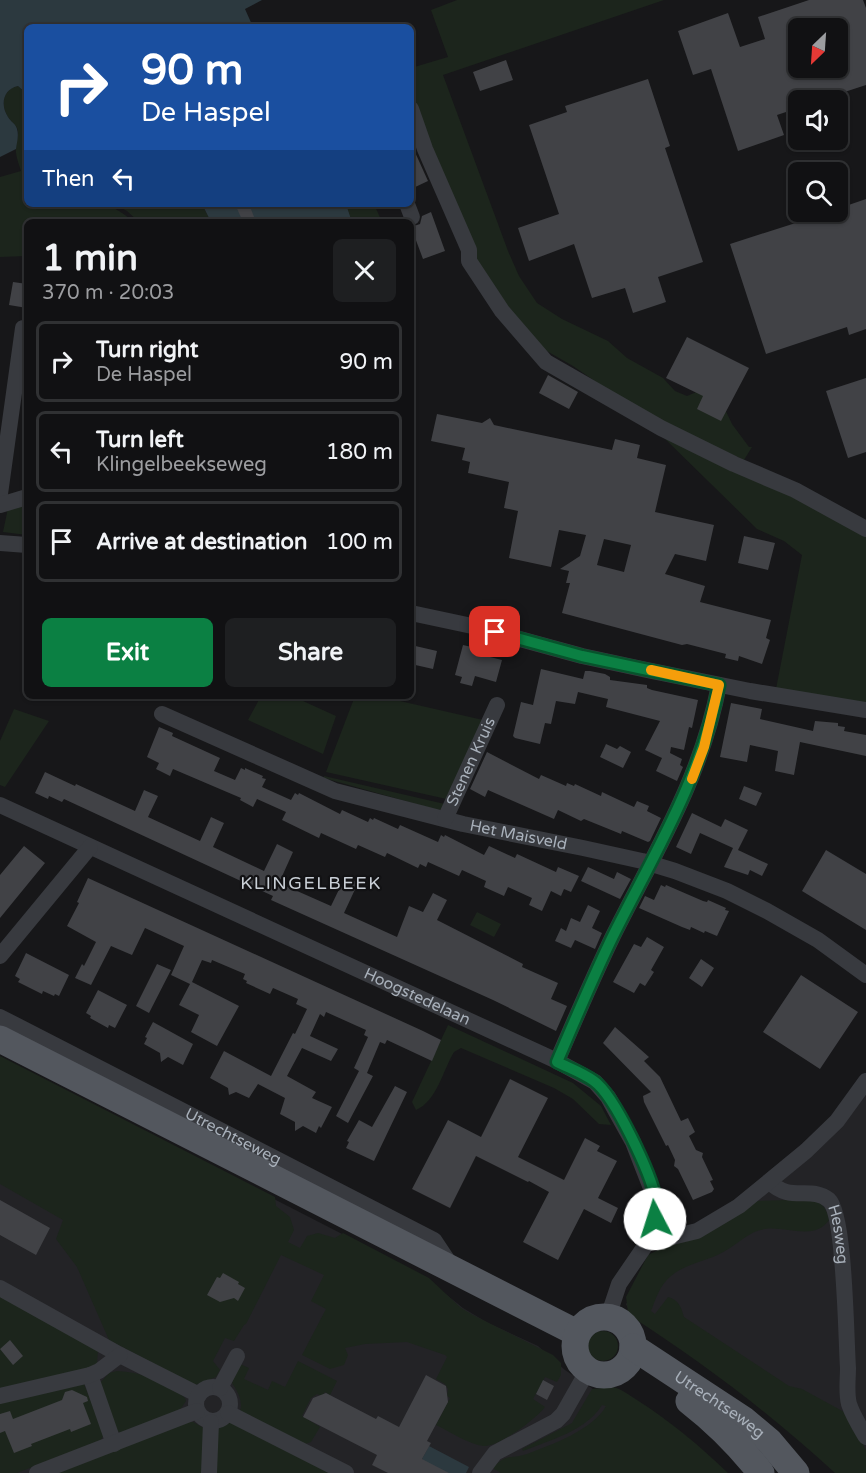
<!DOCTYPE html>
<html lang="en">
<head>
<meta charset="utf-8">
<style>
  :root { --surface:#111113; --page:#1e1f21; --text:#f1f3f6; --muted:#9c9da0; --line:#303133; --accent:#0b8043 }
  body { margin:0; font-family:"Varela Round",sans-serif; background:var(--page); color:var(--text); height:100vh; display:flex; flex-direction:column; font-size:22px; white-space:nowrap }
  * { box-sizing:border-box; margin:0 }
  p { font-size:20px; color:var(--muted) }
  .icon { flex:none; width:33px; height:33px; fill:none; stroke:currentColor; stroke-width:2; stroke-linecap:round; stroke-linejoin:round }
  .map { position:relative; flex:1; overflow:hidden }
  .side { position:absolute; left:24px; top:219px; width:390px; height:480px; display:flex; flex-direction:column; background:var(--surface); border-radius:9px; box-shadow:0 2px 4px #0004,0 0 0 2px var(--line) }
  .side>* { flex:none }
  .banner { position:absolute; left:24px; top:24px; width:390px; height:183px; border-radius:9px; box-shadow:0 2px 4px #0004,0 0 0 2px var(--line); background:#1a4fa0; color:#fff; overflow:hidden }
  .needle { width:39px; rotate:205deg }
  .controls { position:absolute; left:788px; top:18px; display:grid; gap:12px }
  .controls a { display:grid; place-items:center; width:60px; height:60px; border-radius:9px; background:var(--surface); box-shadow:0 2px 4px #0004,0 0 0 2px var(--line); font-size:30px }
  .pin { position:absolute; display:grid; place-items:center; width:51px; height:51px; color:#fff; margin:-26px; border-radius:12px; box-shadow:0 3px 9px #0006 }
  .me { position:absolute; width:66px; margin:-33px; rotate:355deg; stroke-linejoin:round; filter:drop-shadow(0 0 4px #0008) }
  .turn { display:flex; align-items:center; gap:21px; height:126px; padding:0 18px; font-size:27px }
  .turn .icon { width:78px; height:78px; stroke-width:2.5 }
  .turn b { display:block; font-size:42px; line-height:51px }
  .then { display:flex; align-items:center; height:57px; padding:0 18px; background:#0003; gap:12px; font-size:22px }
  .round { display:grid; place-items:center; flex:none; width:63px; height:63px; border-radius:9px; background:var(--page) }
  .headline { display:flex; align-items:center; justify-content:space-between; height:102px; padding:0 18px }
  h1 { font-size:36px; font-weight:700; line-height:45px }
  .action { display:flex; gap:12px; margin-top:auto; padding:12px 18px }
  .action a { flex:1; height:69px; border-radius:9px; background:var(--accent); color:#fff; font-size:24px; font-weight:700; line-height:69px; text-align:center }
  .action a+a { background:var(--page); color:var(--text) }
  ul { padding:0; list-style:none }
  li { display:flex; align-items:center; gap:18px; height:81px; margin:0 12px 9px; padding:0 6px; border:3px solid var(--line); border-radius:9px }
  li div { flex:1 }
  li b { display:block; font-size:22px }
  li em { font-style:normal }
  .map>svg:first-child { display:block }
  .built { fill:#232326 }
  .green { fill:#1c251c }
  .water { fill:#2c393f }
  .building { fill:#414246; fill-rule:evenodd }
  .lines { fill:none; stroke-linecap:round; stroke-linejoin:round }
  .street { stroke:#383a3f; stroke-width:16 }
  .primary { stroke:#53575e; stroke-width:27 }
  .route-casing { stroke:#07532c; stroke-width:15 }
  .route { stroke:#0b8043; stroke-width:10 }
  .slow { stroke:#f59e0b; stroke-width:10 }
  .labels { text-anchor:middle; dominant-baseline:central; stroke-width:4.5; stroke-linejoin:round; paint-order:stroke }
  .street-label { font-size:16px; fill:#a8b0ba; stroke:#121214 }
  .neighbourhood-label { font-size:18px; letter-spacing:1.5px; fill:#c9cfd6; stroke:#121214 }
</style>
</head>
<body>
<div class="map">
<svg width="866" height="1473" viewBox="0 0 866 1473">
  <rect width="100%" height="100%" fill="#171719"/>
  <!-- built -->
  <path class="built" d="M 0,1058 L 348,1237 L 427,1279 L 463,1308 L 488,1323 L 538,1346 L 565,1370 L 717,1473 L 0,1473 Z
    M 866,1091 L 866,1473 L 631,1315 L 626,1304 L 683,1242 Z"/>
  <!-- green -->
  <path class="green" d="M 457,0 L 664,0 L 443,75 L 508,251 L 519,276 L 537,303 L 562,319 L 608,341 L 627,358 L 663,378 L 675,391 L 687,396 L 699,391 L 722,403 L 732,424 L 749,447 L 752,447 L 744,460 L 640,412 L 573,366 L 545,350 L 514,318 L 480,270 L 411,103 L 411,68 L 448,57 L 431,10 Z
    M 18,86 L 27,94 L 27,204 L 102,204 C 114,207 124,213 133,222 L 27,222 L 27,256 L 0,257 L 0,177 L 21,171 C 19,164 15,155 16,147 C 16,141 20,134 17,128 C 15,124 10,121 8,117 C 0,104 3,89 18,86 Z
    M 114,204 L 202,204 L 211,222 L 139,222 L 127,211 Z
    M 346,204 L 374,204 L 382,222 L 352,222 Z
    M 659,433 L 777,489 L 866,536 L 866,703 L 776,689 L 802,555 L 784,541 L 757,529 Z
    M 27,501 L 27,535 L 3,532 L 8,508 Z
    M 261,696 L 292,696 L 336,716 L 323,754 L 248,720 Z
    M 355,696 L 378,696 L 483,720 L 451,800 L 326,772 Z
    M 14,709 L 49,721 L 5,787 L 0,785 L 0,741 Z
    M 324,776 L 449,805 L 447,809 L 437,810 L 324,778 Z
    M 477,912 L 501,924 L 494,937 L 470,925 Z
    M 448,1025 L 573,1083 L 601,1106 L 611,1125 L 599,1124 L 573,1099 L 554,1088 L 461,1048 L 454,1052 C 443,1070 437,1101 416,1110 L 412,1102 Z
    M 0,1056 L 275,1197 L 276,1206 L 290,1217 L 294,1230 L 288,1242 L 300,1248 L 307,1236 L 318,1233 L 335,1238 L 343,1233 L 429,1278 L 461,1308 L 473,1315 L 553,1355 L 561,1363 L 561,1375 L 557,1382 L 545,1377 L 533,1399 L 545,1407 C 536,1419 499,1447 483,1446 C 468,1444 451,1432 436,1425 L 450,1398 L 447,1396 L 448,1389 L 445,1384 L 436,1379 L 447,1357 L 445,1355 L 407,1342 L 365,1344 L 345,1348 L 348,1355 L 344,1365 L 330,1369 L 302,1355 L 326,1309 L 311,1301 L 324,1275 L 281,1255 L 246,1324 L 244,1325 L 234,1341 L 225,1338 L 213,1361 L 220,1370 L 216,1377 L 195,1385 L 109,1340 L 77,1267 L 56,1239 L 63,1220 L 0,1184 Z
    M 788,1200 C 808,1200 825,1197 829,1220 C 815,1241 787,1226 765,1229 C 749,1231 739,1243 725,1251 C 709,1261 686,1263 671,1276 C 660,1285 656,1298 651,1311 L 655,1314 L 668,1297 C 679,1300 681,1307 684,1317 L 789,1386 L 802,1389 L 846,1413 L 866,1450 L 866,1473 L 835,1473 C 772,1415 705,1364 632,1317 L 628,1312 L 626,1297 L 648,1255 L 757,1201 Z
    M 0,1295 L 98,1350 L 97,1364 L 90,1369 L 0,1391 Z
    M588 1346a15 15 0 1 1 30 0a15 15 0 1 1-30 0Z
    M 298,1361 L 337,1381 L 330,1395 L 325,1392 L 322,1396 L 317,1394 L 311,1398 L 302,1416 L 320,1427 L 311,1442 L 305,1444 L 240,1411 C 243,1401 238,1392 232,1383 L 240,1364 L 249,1368 L 244,1379 L 268,1390 L 272,1381 L 285,1387 Z
    M 117,1371 C 141,1372 167,1381 185,1398 L 186,1401 L 180,1410 L 127,1432 L 119,1432 L 114,1428 L 100,1383 L 109,1373 Z
    M 84,1384 L 104,1434 L 101,1440 L 17,1473 L 0,1473 L 0,1400 Z
    M 613,1387 C 622,1389 629,1395 637,1400 C 670,1421 700,1446 728,1473 L 501,1473 L 494,1469 L 493,1467 C 510,1452 509,1460 527,1454 C 551,1445 593,1430 606,1406 L 602,1405 C 586,1431 550,1440 523,1451 L 522,1449 L 572,1423 L 592,1389 Z
    M 188,1422 L 193,1422 L 204,1428 L 203,1473 L 54,1473 Z
    M 230,1422 L 331,1473 L 215,1473 L 218,1429 Z"/>
  <!-- water -->
  <path class="water" d="M 0,0 L 262,0 L 245,9 L 253,27 L 27,27 L 27,94 L 18,86 C 3,89 0,105 8,117 C 11,122 16,124 17,129 C 19,135 17,142 16,149 L 0,157 Z
    M 202,204 L 346,204 L 352,222 L 211,222 Z
    M 429,1446 L 469,1467 L 466,1473 L 431,1473 L 422,1459 Z"/>
  <!-- building -->
  <path class="building" d="M 809,0 L 863,0 L 866,8 L 866,85 L 820,100 L 798,100 L 798,108 L 777,115 L 784,135 L 738,151 L 711,69 L 693,75 L 678,31 L 728,13 L 740,47 L 765,39 L 758,17 ZM 798,28 L 837,28 L 837,68 L 798,68 Z
    M 506,60 L 513,80 L 480,91 L 473,72 Z
    M 648,79 L 670,146 L 665,148 L 703,262 L 658,277 L 666,302 L 633,313 L 625,288 L 592,298 L 574,244 L 529,261 L 518,228 L 559,214 L 529,125 L 567,112 L 565,106 Z
    M 414,150 L 428,181 L 411,189 L 411,151 Z
    M 866,199 L 866,329 L 849,335 L 847,327 L 766,354 L 730,244 L 830,212 L 837,212 L 837,209 Z
    M 235,204 L 249,204 L 256,222 L 243,222 Z
    M 431,212 L 445,251 L 423,259 L 411,227 L 420,224 L 422,216 Z
    M 13,282 L 27,284 L 27,308 L 9,305 Z
    M 687,337 L 749,368 L 721,421 L 697,409 L 703,396 L 666,378 Z
    M 548,375 L 578,392 L 569,409 L 539,393 Z
    M 866,378 L 866,452 L 848,458 L 826,391 Z
    M 437,414 L 482,423 L 490,418 L 494,425 L 612,450 L 615,439 L 640,445 L 637,458 L 666,465 L 655,512 L 714,525 L 706,561 L 675,554 L 665,574 L 705,586 L 700,602 L 771,620 L 766,638 L 770,640 L 762,664 L 739,656 L 738,661 L 725,658 L 726,654 L 687,644 L 682,645 L 562,613 L 570,583 L 566,583 L 569,571 L 560,569 L 580,556 L 586,535 L 559,530 L 551,567 L 509,558 L 518,511 L 504,508 L 509,482 L 468,473 L 470,462 L 462,460 L 465,448 L 431,441 ZM 604,539 L 631,545 L 624,572 L 597,565 Z
    M 744,536 L 775,543 L 768,570 L 738,563 Z
    M 411,645 L 437,651 L 433,669 L 411,664 Z
    M 463,645 L 476,648 L 474,653 L 502,660 L 496,682 L 475,676 L 472,686 L 460,683 L 462,677 L 455,675 Z
    M 541,669 L 583,679 L 585,671 L 590,671 L 605,674 L 610,677 L 610,680 L 647,685 L 647,688 L 652,690 L 698,700 L 692,728 L 689,727 L 684,750 L 671,747 L 670,753 L 682,759 L 680,765 L 683,767 L 677,781 L 656,771 L 662,758 L 645,750 L 660,721 L 606,707 L 608,699 L 578,692 L 575,704 L 556,701 L 551,724 L 545,723 L 540,744 L 515,738 L 513,736 L 521,702 L 533,705 Z
    M 731,703 L 762,709 L 760,719 L 813,731 L 815,721 L 838,723 L 838,726 L 845,727 L 844,731 L 866,735 L 866,756 L 800,742 L 794,775 L 775,771 L 778,751 L 750,745 L 747,762 L 720,757 Z
    M 159,727 L 173,733 L 172,736 L 220,758 L 214,771 L 235,780 L 241,768 L 245,770 L 245,768 L 263,776 L 262,778 L 266,779 L 262,787 L 291,800 L 295,793 L 298,795 L 299,793 L 340,814 L 342,810 L 368,822 L 370,818 L 373,820 L 374,818 L 398,829 L 400,825 L 438,842 L 441,835 L 444,837 L 445,835 L 484,855 L 489,846 L 515,858 L 517,854 L 556,872 L 558,867 L 579,876 L 571,892 L 564,889 L 561,896 L 551,891 L 542,911 L 529,905 L 532,898 L 508,887 L 504,896 L 484,887 L 486,881 L 462,870 L 459,876 L 428,862 L 426,867 L 420,864 L 418,868 L 387,853 L 385,857 L 358,845 L 356,849 L 321,833 L 319,838 L 282,820 L 286,812 L 257,799 L 253,807 L 240,800 L 241,798 L 173,769 L 170,776 L 156,769 L 159,763 L 147,757 Z
    M 606,744 L 617,749 L 620,746 L 631,752 L 623,768 L 600,757 Z
    M 487,752 L 539,779 L 541,775 L 566,786 L 567,783 L 574,786 L 575,784 L 601,796 L 602,792 L 634,807 L 637,801 L 649,806 L 647,811 L 661,818 L 650,841 L 648,842 L 622,831 L 621,834 L 584,819 L 581,821 L 558,810 L 554,819 L 488,790 L 485,797 L 470,789 Z
    M 45,772 L 75,786 L 76,784 L 135,811 L 144,790 L 158,796 L 148,817 L 200,841 L 211,817 L 224,823 L 213,847 L 264,871 L 277,844 L 293,852 L 279,883 L 331,906 L 345,877 L 358,883 L 344,913 L 397,937 L 409,906 L 423,912 L 433,893 L 447,900 L 437,920 L 523,964 L 522,967 L 558,983 L 551,999 L 567,1006 L 556,1031 L 493,1000 L 271,900 L 273,896 L 64,799 L 62,802 L 49,796 L 48,799 L 35,793 Z
    M 744,786 L 762,793 L 756,806 L 739,799 Z
    M 692,813 L 721,827 L 725,819 L 748,830 L 738,850 L 768,864 L 762,876 L 750,870 L 748,875 L 724,867 L 733,848 L 700,833 L 691,854 L 676,847 Z
    M 24,846 L 45,863 L 0,918 L 0,875 Z
    M 826,850 L 866,874 L 866,930 L 802,891 Z
    M 588,867 L 614,879 L 617,872 L 631,879 L 620,899 L 581,881 Z
    M 88,878 L 423,1031 L 441,1040 L 432,1061 L 387,1040 L 385,1044 L 380,1042 L 367,1073 L 373,1076 L 348,1123 L 336,1116 L 359,1071 L 354,1068 L 368,1037 L 364,1035 L 366,1030 L 326,1012 L 324,1017 L 320,1014 L 310,1036 L 338,1049 L 331,1061 L 302,1048 L 287,1076 L 316,1092 L 312,1098 L 332,1107 L 321,1128 L 319,1126 L 316,1133 L 303,1126 L 295,1131 L 295,1122 L 280,1114 L 285,1098 L 258,1084 L 249,1098 L 236,1092 L 229,1095 L 228,1088 L 210,1078 L 224,1051 L 271,1076 L 293,1033 L 295,1034 L 307,1009 L 296,1004 L 298,999 L 273,988 L 270,994 L 246,983 L 247,981 L 243,979 L 245,974 L 212,960 L 211,963 L 202,960 L 192,982 L 239,1006 L 217,1046 L 191,1032 L 199,1015 L 179,1005 L 190,984 L 171,975 L 184,946 L 145,928 L 132,955 L 111,946 L 91,985 L 75,978 L 82,964 L 84,966 L 96,942 L 67,926 L 79,903 L 77,902 Z
    M 661,885 L 665,887 L 666,885 L 703,901 L 707,902 L 708,900 L 726,908 L 725,910 L 729,911 L 717,936 L 705,931 L 704,933 L 691,927 L 690,930 L 682,927 L 639,908 L 645,896 L 654,900 Z
    M 588,905 L 600,911 L 592,928 L 602,933 L 595,949 L 575,940 L 571,948 L 555,941 L 561,928 L 566,931 L 571,918 L 580,922 Z
    M 647,937 L 664,947 L 651,970 L 654,972 L 645,986 L 640,983 L 634,993 L 613,982 L 634,944 L 641,947 Z
    M 26,953 L 69,975 L 59,996 L 55,994 L 54,996 L 43,991 L 42,994 L 18,982 L 20,979 L 15,976 Z
    M 701,959 L 714,968 L 702,987 L 689,978 Z
    M 157,964 L 171,970 L 149,1013 L 136,1006 Z
    M 801,975 L 858,1012 L 820,1069 L 763,1032 Z
    M 98,990 L 127,1005 L 115,1028 L 109,1025 L 108,1028 L 90,1018 L 91,1016 L 86,1013 Z
    M 153,1022 L 193,1044 L 183,1065 L 168,1057 L 161,1062 L 160,1053 L 144,1044 L 147,1038 L 145,1037 Z
    M 615,1027 L 649,1057 L 644,1061 L 660,1077 L 681,1121 L 688,1118 L 695,1132 L 689,1136 L 696,1150 L 703,1153 L 702,1157 L 713,1180 L 710,1181 L 714,1189 L 712,1192 L 693,1200 L 678,1169 L 674,1166 L 675,1160 L 668,1145 L 666,1146 L 644,1102 L 643,1096 L 651,1092 L 603,1043 Z
    M 510,1079 L 548,1098 L 518,1157 L 564,1180 L 585,1138 L 600,1146 L 597,1151 L 617,1161 L 598,1198 L 618,1208 L 611,1223 L 584,1209 L 558,1260 L 523,1242 L 549,1192 L 529,1181 L 528,1182 L 476,1156 L 450,1208 L 412,1189 L 448,1120 L 481,1137 Z
    M 395,1086 L 407,1092 L 374,1161 L 346,1148 L 349,1142 L 347,1141 L 359,1120 L 372,1127 Z
    M 0,1200 L 50,1228 L 36,1255 L 0,1235 Z
    M 223,1273 L 239,1282 L 238,1284 L 245,1288 L 238,1301 L 234,1298 L 220,1302 L 207,1295 L 217,1277 L 220,1278 Z
    M 10,1340 L 23,1356 L 13,1365 L 0,1349 Z
    M 426,1375 L 446,1386 L 448,1402 L 427,1441 L 431,1443 L 422,1459 L 449,1473 L 388,1473 L 372,1465 L 377,1455 L 303,1417 L 313,1398 L 326,1393 L 376,1419 L 378,1416 L 399,1427 Z
    M 543,1380 L 554,1386 L 547,1400 L 536,1394 Z
    M 72,1390 L 87,1397 L 88,1401 L 83,1403 L 91,1424 L 71,1432 L 70,1429 L 31,1444 L 32,1446 L 14,1453 L 5,1431 L 0,1433 L 0,1414 L 10,1411 L 13,1419 L 62,1400 L 65,1392 Z"/>
  <g class="lines">
    <!-- street -->
    <g class="street">
      <path d="M 411,109 L 425,149 L 469,250 L 469,261 L 502,311 L 546,362 L 661,428 L 734,464 L 795,490 L 866,529"/>
      <path d="M 407,204 L 412,217"/>
      <path d="M 0,494 L 23,328"/>
      <path d="M 0,505 L 27,497"/>
      <path d="M 0,543 L 27,545"/>
      <path d="M 411,613 L 472,626 L 582,656 L 647,670 L 750,691 L 866,710"/>
      <path id="s1" d="M 162,714 L 335,791 L 463,824 L 583,848 L 642,861 L 675,871 L 727,891 L 767,911 L 818,940 L 866,975"/>
      <path id="s2" d="M 0,805 L 557,1061 L 595,1082 L 608,1097 L 633,1142 L 656,1201 L 655,1219 L 647,1243 L 619,1284 L 608,1317"/>
      <path id="s3" d="M 445,819 L 497,705"/>
      <path d="M 0,956 L 90,847"/>
      <path id="s4" d="M 0,1017 L 434,1240 L 452,1267"/>
      <path d="M 557,1061 C 575,1020 593,977 613,936 C 655,852 701,779 719,685"/>
      <path id="s5" d="M 770,1182 C 790,1203 811,1185 829,1200 C 845,1214 846,1340 848,1368 C 848,1379 846,1393 849,1404 C 853,1416 860,1427 866,1437"/>
      <path d="M 647,1243 L 697,1231 L 739,1206 L 806,1151 L 837,1121 L 866,1081"/>
      <path d="M 0,1288 L 120,1355 L 199,1395"/>
      <path d="M 90,1375 L 114,1444"/>
      <circle cx="213" cy="1404" r="17"/>
      <path d="M 220,1388 L 237,1356"/>
      <path d="M 0,1396 L 90,1375 L 99,1371 L 120,1355"/>
      <path d="M 228,1413 L 346,1473"/>
      <path d="M 37,1473 L 197,1411"/>
      <path d="M 209,1473 L 211,1422"/>
      <path d="M 480,1473 L 495,1453 L 556,1421 L 563,1414 L 588,1370"/>
    </g>
    <!-- primary -->
    <g class="primary">
      <path d="M 0,1039 L 577,1333"/>
      <circle cx="604" cy="1346" r="29"/>
      <path id="s6" d="M 633,1347 L 744,1420 L 769,1441 L 796,1473"/>
      <path d="M 689,1401 C 716,1422 740,1446 761,1473"/>
    </g>
  </g>
  <g class="lines">
    <!-- route casing -->
    <g class="route-casing">
      <path id="route" d="M 495,632 L 582,656 L 719,685 C 701,779 655,852 613,936 C 593,977 575,1020 557,1062 C 569,1068 583,1073 594,1081 C 615,1096 651,1174 656,1200 C 657,1206 655,1213 655,1219"/>
    </g>
    <!-- route -->
    <use href="#route" class="route"/>
    <!-- slow -->
    <path class="slow" d="M 651,670 L 719,685 L 704,747 L 692,779"/>
  </g>
  <g class="labels">
    <!-- street labels -->
    <g class="street-label">
      <text stroke="none"><textPath href="#s3" startOffset="63">Stenen Kruis</textPath></text>
      <text stroke="none"><textPath href="#s1" startOffset="378">Het Maisveld</textPath></text>
      <text stroke="none"><textPath href="#s2" startOffset="459">Hoogstedelaan</textPath></text>
      <text stroke="none"><textPath href="#s4" startOffset="262">Utrechtseweg</textPath></text>
      <text stroke="none"><textPath href="#s5" startOffset="100">Hesweg</textPath></text>
      <text stroke="none"><textPath href="#s6" startOffset="104">Utrechtseweg</textPath></text>
    </g>
    <!-- neighbourhood labels -->
    <g class="neighbourhood-label">
      <text x="311" y="883">KLINGELBEEK</text>
    </g>
  </g>
</svg>
<div class="controls">
<a><svg class="needle" viewBox="-14 -14 28 28"><path d="M0-13l5 13h-10z" fill="#e53935"/><path d="M0 13l5-13h-10z" fill="#9c9da0"/></svg></a>
<a><svg class="icon" aria-label="sound" viewBox="0 0 24 24"><path d="M4 9h4l5-4v14l-5-4H4zM17 9q2 3 0 6"/></svg></a>
<a><svg class="icon" aria-label="search" viewBox="0 0 24 24"><circle cx="10" cy="10" r="6"/><path d="M15 15l6 6"/></svg></a>
</div>
<div class="pin" style="left:495px;top:632px;background:#d93025"><svg class="icon" aria-label="arrive" viewBox="0 0 24 24"><path d="M6 21V4h12l-3 4 3 4H6"/></svg></div>
<svg class="me" style="left:655px;top:1219px" viewBox="-20 -20 40 40"><circle r="19" fill="#fff"/><path d="M0-13L10 11 0 6-10 11z" fill="#0b8043"/></svg>
<div class="banner">
<div class="turn"><svg class="icon" aria-label="right" viewBox="0 0 24 24"><path d="M7 20v-9h11M14 6l5 5-5 5"/></svg><div><b>90 m</b>De Haspel</div></div>
<div class="then">Then<svg class="icon" aria-label="left" viewBox="0 0 24 24"><path d="M17 20v-9H6M10 6l-5 5 5 5"/></svg></div>
</div>
<section class="side">
<div class="headline"><div><h1>1 min</h1><p>370 m · 20:03</p></div><a class="round"><svg class="icon" aria-label="close" viewBox="0 0 24 24"><path d="M6 6l12 12M18 6L6 18"/></svg></a></div>
<ul>
<li><svg class="icon" aria-label="right" viewBox="0 0 24 24"><path d="M7 20v-9h11M14 6l5 5-5 5"/></svg><div><b>Turn right</b><p>De Haspel</p></div><em>90 m</em></li>
<li><svg class="icon" aria-label="left" viewBox="0 0 24 24"><path d="M17 20v-9H6M10 6l-5 5 5 5"/></svg><div><b>Turn left</b><p>Klingelbeekseweg</p></div><em>180 m</em></li>
<li><svg class="icon" aria-label="arrive" viewBox="0 0 24 24"><path d="M6 21V4h12l-3 4 3 4H6"/></svg><div><b>Arrive at destination</b></div><em>100 m</em></li>
</ul>
<div class="action"><a>Exit</a><a>Share</a></div>
</section>
</div>
</body>
</html>
